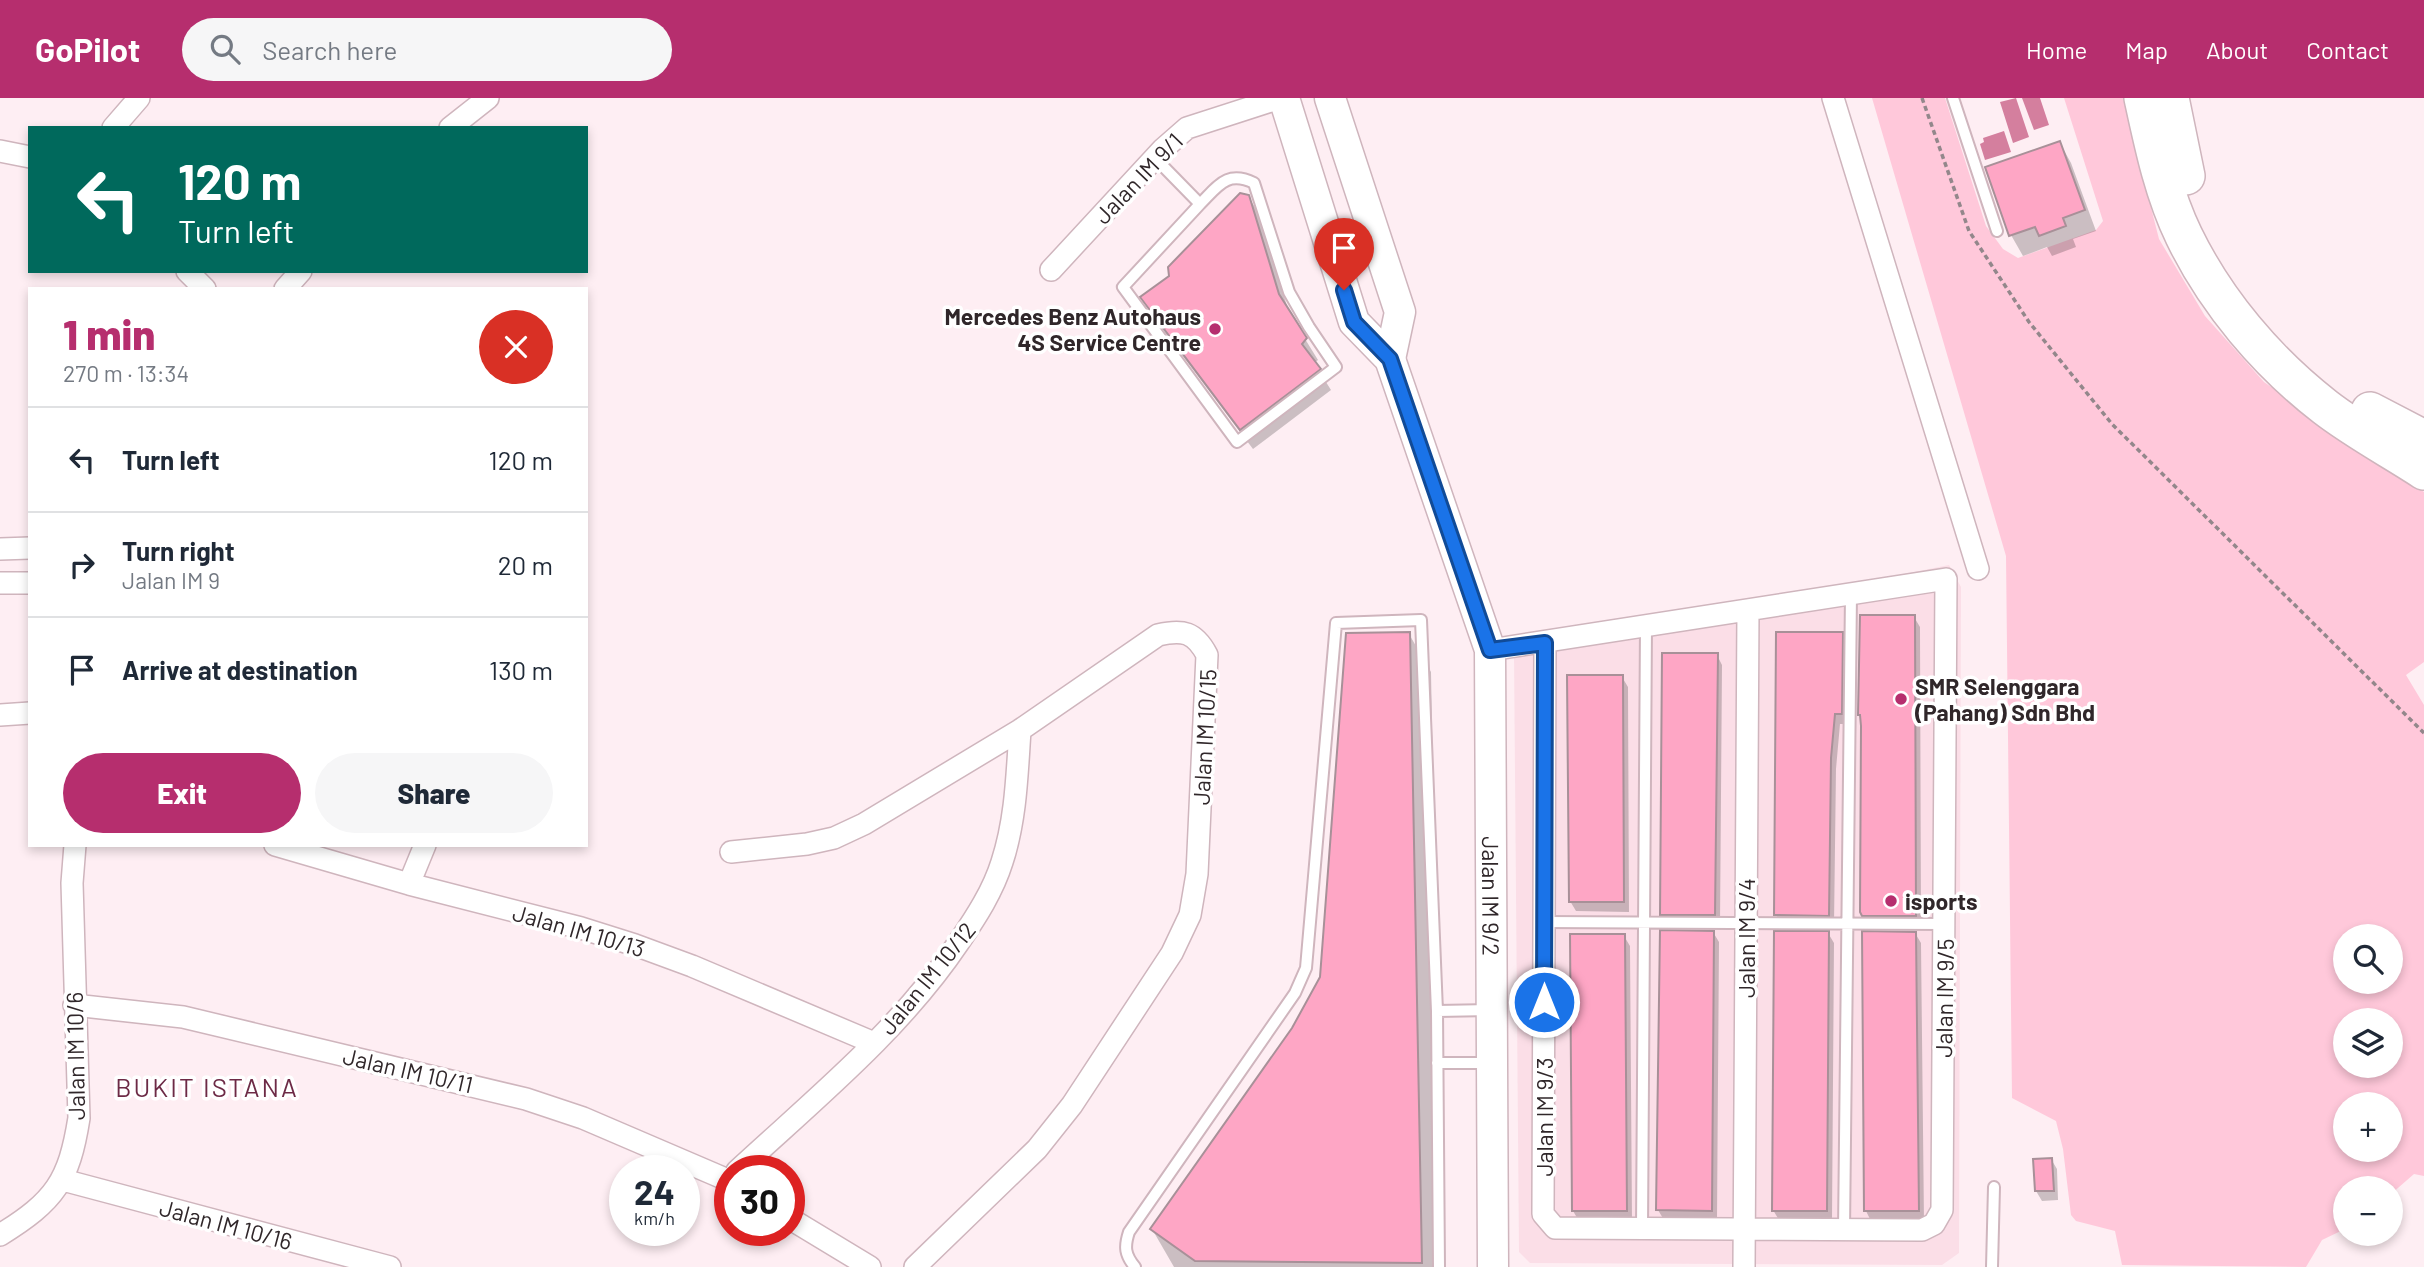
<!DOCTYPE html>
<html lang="en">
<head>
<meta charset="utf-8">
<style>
  :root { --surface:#fff; --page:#f6f6f7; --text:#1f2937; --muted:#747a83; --line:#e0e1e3; --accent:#b62e6e }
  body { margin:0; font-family:Barlow,sans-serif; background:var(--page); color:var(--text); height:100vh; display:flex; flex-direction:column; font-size:26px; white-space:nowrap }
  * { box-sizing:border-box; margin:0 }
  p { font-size:23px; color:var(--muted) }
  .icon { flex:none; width:38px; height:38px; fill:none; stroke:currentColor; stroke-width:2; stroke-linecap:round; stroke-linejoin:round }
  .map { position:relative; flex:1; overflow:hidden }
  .details { position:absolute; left:28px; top:189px; width:560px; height:560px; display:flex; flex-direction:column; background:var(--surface); border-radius:0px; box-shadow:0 4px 10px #0003 }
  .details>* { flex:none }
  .guide { position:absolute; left:28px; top:28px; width:560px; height:147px; border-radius:0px; box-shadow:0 4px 10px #0003; background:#00695c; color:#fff; overflow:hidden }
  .controls { position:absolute; left:2333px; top:826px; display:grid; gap:14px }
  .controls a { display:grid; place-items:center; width:70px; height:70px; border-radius:50%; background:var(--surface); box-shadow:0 4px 10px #0003; font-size:35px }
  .speed { position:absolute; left:609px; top:1057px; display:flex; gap:14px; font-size:35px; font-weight:700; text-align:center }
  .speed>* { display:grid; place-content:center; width:91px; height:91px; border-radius:50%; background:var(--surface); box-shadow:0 4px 10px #0003; line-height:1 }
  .speed small { font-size:18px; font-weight:400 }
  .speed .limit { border:10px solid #d22; background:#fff; color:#111 }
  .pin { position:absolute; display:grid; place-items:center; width:60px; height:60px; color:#fff; margin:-72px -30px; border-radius:50% 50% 50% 0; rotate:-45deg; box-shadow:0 0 7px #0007 }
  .pin .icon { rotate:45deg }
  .me { position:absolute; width:77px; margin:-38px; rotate:0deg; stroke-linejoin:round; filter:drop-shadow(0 0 5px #0008) }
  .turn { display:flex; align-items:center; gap:24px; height:147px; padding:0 35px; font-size:32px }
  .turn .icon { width:91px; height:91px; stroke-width:2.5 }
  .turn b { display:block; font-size:49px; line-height:60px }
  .round { display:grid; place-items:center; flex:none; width:74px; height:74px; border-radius:37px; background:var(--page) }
  .summary { display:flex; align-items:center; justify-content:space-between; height:119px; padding:0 35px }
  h1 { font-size:42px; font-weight:800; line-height:52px; color:var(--accent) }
  .button { display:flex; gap:14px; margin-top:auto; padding:14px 35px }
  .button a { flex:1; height:80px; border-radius:42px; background:var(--accent); color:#fff; font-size:28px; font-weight:800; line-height:80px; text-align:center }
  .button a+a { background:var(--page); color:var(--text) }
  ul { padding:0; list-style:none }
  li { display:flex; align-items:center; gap:21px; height:105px; padding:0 35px; border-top:2px solid var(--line) }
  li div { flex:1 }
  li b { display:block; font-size:26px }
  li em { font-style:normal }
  header { display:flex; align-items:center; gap:42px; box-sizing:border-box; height:98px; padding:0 35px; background:var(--accent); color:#fff }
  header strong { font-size:33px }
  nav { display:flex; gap:38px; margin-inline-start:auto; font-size:24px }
  .search { width:490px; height:63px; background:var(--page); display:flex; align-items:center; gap:18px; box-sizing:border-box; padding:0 24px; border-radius:38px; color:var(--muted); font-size:26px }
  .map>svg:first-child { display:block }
  .built { fill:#fbdee7 }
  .green { fill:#ffc8da; fill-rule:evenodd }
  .water { fill:#d47f9e }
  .shadow { fill:#0003 }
  .building { fill:#fea6c5; stroke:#a89098; stroke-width:2 }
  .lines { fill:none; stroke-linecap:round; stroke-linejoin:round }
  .lane-casing { stroke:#cfb5bd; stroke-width:14 }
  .street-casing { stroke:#cfb5bd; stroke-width:24 }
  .secondary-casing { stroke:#cfb5bd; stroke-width:33 }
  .highway-casing { stroke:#cfb5bd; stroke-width:40 }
  .path { stroke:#93878b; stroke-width:3.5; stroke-dasharray:5 3.5; stroke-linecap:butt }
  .lane { stroke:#fff; stroke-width:10 }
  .street { stroke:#fff; stroke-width:21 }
  .secondary { stroke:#fff; stroke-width:30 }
  .highway { stroke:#fff; stroke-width:37 }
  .route-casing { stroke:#114b97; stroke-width:18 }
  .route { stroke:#1a73e8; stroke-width:12 }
  .poi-dot { fill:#b62e6e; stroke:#fff; stroke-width:2.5 }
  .labels { text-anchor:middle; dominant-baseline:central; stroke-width:7; stroke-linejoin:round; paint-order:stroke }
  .street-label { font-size:23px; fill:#30272a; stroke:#fff }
  .poi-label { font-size:23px; font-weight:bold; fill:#30272a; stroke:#fff; text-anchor:start }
  .quarter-label { font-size:26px; letter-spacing:2px; fill:#6d2a46; stroke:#fff }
</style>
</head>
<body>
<header>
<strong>GoPilot</strong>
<div class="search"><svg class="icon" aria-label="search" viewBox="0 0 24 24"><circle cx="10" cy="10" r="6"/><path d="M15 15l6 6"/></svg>Search here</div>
<nav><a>Home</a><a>Map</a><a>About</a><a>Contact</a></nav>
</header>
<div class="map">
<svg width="2424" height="1169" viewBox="0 0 2424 1169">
  <rect width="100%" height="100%" fill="#feeef3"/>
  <!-- built -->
  <path class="built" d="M 1949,467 L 1961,489 L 1959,1155 L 1942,1167 L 1530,1165 L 1519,1154 L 1514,554 Z"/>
  <!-- green -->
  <path class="green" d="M 1872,0 L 1945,0 L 1986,128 L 2003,151 L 2018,160 L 2096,132 L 2103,123 L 2064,0 L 2123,0 L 2159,141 L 2205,218 L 2264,284 L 2424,394 L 2424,564 L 2406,577 L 2424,607 L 2424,1078 L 2414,1076 L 2391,1096 L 2390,1090 L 2345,1090 L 2345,1131 L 2322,1142 L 2306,1169 L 2122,1167 L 2115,1133 L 2076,1123 L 2071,1117 L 2063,1051 L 2056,1023 L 2012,1000 L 2006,458 ZM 2345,838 L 2390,838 L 2390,884 L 2345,884 ZM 2345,922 L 2390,922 L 2390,968 L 2345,968 ZM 2345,1006 L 2390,1006 L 2390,1052 L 2345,1052 Z"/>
  <!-- water -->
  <path class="water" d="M 2016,0 L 2029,39 L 2013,45 L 2000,4 Z
    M 2022,0 L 2040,0 L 2049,27 L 2034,32 Z
    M 2004,33 L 2011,54 L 1985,62 L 1980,46 L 1984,44 L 1983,40 Z"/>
  <!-- shadow -->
  <path class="shadow" d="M 2060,45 L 2071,65 L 2096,133 L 2073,141 L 2076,149 L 2052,158 L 2047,149 L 2023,158 L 2011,137 Z
    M 1248,98 L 1261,119 L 1289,215 L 1318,262 L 1314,265 L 1331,292 L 1253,351 L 1154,220 L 1142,200 L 1171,178 Z
    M 1914,519 L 1920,529 L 1921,828 L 1869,827 L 1864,817 L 1862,620 L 1859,616 Z
    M 1409,536 L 1431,574 L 1442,1169 L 1174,1169 L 1152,1131 L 1293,931 L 1322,879 Z
    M 1842,536 L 1847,546 L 1847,626 L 1840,626 L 1836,671 L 1834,827 L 1782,827 L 1776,817 Z
    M 1717,557 L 1722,567 L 1720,827 L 1668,826 L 1662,816 Z
    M 1622,579 L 1628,589 L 1629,814 L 1576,813 L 1570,803 Z
    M 1713,834 L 1719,844 L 1717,1122 L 1664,1122 L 1658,1112 Z
    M 1828,835 L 1834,845 L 1832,1123 L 1779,1122 L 1773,1112 Z
    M 1915,835 L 1921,845 L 1924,1123 L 1871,1123 L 1866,1113 Z
    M 1624,838 L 1630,848 L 1632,1123 L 1579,1123 L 1573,1113 Z
    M 2051,1061 L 2057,1071 L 2058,1102 L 2042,1103 L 2036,1093 Z"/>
  <!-- building -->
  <path class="building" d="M 2060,43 L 2085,112 L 2063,120 L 2066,128 L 2039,138 L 2035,129 L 2009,138 L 1985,69 Z
    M 1240,95 L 1249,97 L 1279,196 L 1307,240 L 1302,246 L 1321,271 L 1240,332 L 1140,199 L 1169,178 L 1168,169 Z
    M 1860,517 L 1915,517 L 1916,818 L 1862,818 L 1860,814 L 1861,628 L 1860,617 L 1858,617 Z
    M 1410,534 L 1422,1165 L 1195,1163 L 1150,1131 L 1292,930 L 1320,879 L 1346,535 Z
    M 1776,534 L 1843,534 L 1842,616 L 1835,616 L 1831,660 L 1829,818 L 1774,817 Z
    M 1662,555 L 1718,555 L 1715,817 L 1660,817 Z
    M 1567,577 L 1623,577 L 1624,804 L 1569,804 Z
    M 1660,832 L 1714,833 L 1712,1113 L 1656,1112 Z
    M 1774,833 L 1829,833 L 1827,1113 L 1772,1113 Z
    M 1862,833 L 1916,834 L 1919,1113 L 1864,1113 Z
    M 1570,836 L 1625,836 L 1627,1113 L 1572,1113 Z
    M 2052,1060 L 2054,1093 L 2035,1093 L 2033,1061 Z"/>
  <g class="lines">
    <!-- lane casing -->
    <g class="lane-casing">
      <path id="lane" d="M 1953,0 L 1997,133
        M 1155,60 L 1200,106 C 1218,88 1227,72 1254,85 L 1289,194 L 1309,229 L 1336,269 L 1237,344 L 1123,189 L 1200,106
        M 1545,824 L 1945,826
        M 1437,913 L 1491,912
        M 1437,965 L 1490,965
        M 1642,1131 L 1646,527
        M 1844,1133 L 1851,496
        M 1135,1169 C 1125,1157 1124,1149 1129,1134 L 1295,895 L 1306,870 L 1336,525 L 1421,522 L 1437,913 L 1439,1169
        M 1992,1169 L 1994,1089"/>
    </g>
    <!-- street casing -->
    <g class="street-casing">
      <path id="street" d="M 1833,0 L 1978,471
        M 113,30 L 139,0
        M 450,30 L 488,0
        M 0,53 L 30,59
        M 1051,172 L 1163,51 L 1187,30 L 1280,0
        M 187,173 L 205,191
        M 285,191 L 301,173
        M 0,451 L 30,450
        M 0,485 L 30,485
        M 1490,552 L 1946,481 L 1942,1112 L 1934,1126 L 1922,1132 L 1555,1130 L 1543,1116 L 1545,545
        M 0,617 L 30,615
        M 275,747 L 409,786 L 581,830 L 635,847 L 692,868 L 874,945
        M 731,754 L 807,746 L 834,740 L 864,726 L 1020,632 L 1158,537 C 1183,531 1195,534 1207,557 L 1197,776 L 1190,817 L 1172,855 L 1072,1007 L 1037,1051 L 915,1169
        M 409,786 L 425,747
        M 74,907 L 183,919 L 526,1001 L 583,1020 L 730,1083
        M 737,1073 C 815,1001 900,932 959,844 C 976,819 993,793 1002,764 C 1016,721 1017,677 1020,632
        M 63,1082 L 390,1169
        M 789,1120 L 870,1169
        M 0,1137 C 55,1103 69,1083 79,1020 L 72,785 L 75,747
        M 1744,1169 L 1748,512"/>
    </g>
    <!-- secondary casing -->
    <g class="secondary-casing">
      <g id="secondary">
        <path id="s1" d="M 1284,0 L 1354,224 L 1390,261 L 1490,552 L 1493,1169"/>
        <path d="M 1330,0 L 1400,214 L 1390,261"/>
      </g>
    </g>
    <!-- highway casing -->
    <g class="highway-casing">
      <path id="highway" d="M 2143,0 C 2153,46 2163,95 2184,138 C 2216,204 2267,264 2325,309 C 2356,333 2392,352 2424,373
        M 2170,0 L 2186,78
        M 2370,313 L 2424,341"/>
    </g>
    <!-- path -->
    <path class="path" d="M 1922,0 L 1969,133 L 2029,224 L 2112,326 L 2424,635"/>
    <!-- lane -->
    <use href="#lane" class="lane"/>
    <!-- street -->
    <use href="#street" class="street"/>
    <!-- secondary -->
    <use href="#secondary" class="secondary"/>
    <!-- highway -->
    <use href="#highway" class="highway"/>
  </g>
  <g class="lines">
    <!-- route casing -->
    <g class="route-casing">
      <path id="route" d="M 1344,192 L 1354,224 L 1390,261 L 1490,552 L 1545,545 L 1544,904"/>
    </g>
    <!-- route -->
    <use href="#route" class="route"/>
  </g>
  <!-- markers -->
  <g class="poi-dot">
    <circle cx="1215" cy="231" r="7"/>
    <circle cx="1901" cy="601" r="7"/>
    <circle cx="1891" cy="803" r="7"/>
  </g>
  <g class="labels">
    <!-- street labels -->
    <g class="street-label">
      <text transform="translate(1138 80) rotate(-46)">Jalan IM 9/1</text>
      <text transform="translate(1204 639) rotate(-87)">Jalan IM 10/15</text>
      <text stroke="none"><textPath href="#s1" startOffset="840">Jalan IM 9/2</textPath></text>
      <text transform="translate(579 832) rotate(16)">Jalan IM 10/13</text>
      <text transform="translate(1746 840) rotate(-90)">Jalan IM 9/4</text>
      <text transform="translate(927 880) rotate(-51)">Jalan IM 10/12</text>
      <text transform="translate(1944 900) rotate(-89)">Jalan IM 9/5</text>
      <text transform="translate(75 958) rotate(-91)">Jalan IM 10/6</text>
      <text transform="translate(408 972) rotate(13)">Jalan IM 10/11</text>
      <text transform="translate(1544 1019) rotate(-90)">Jalan IM 9/3</text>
      <text transform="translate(226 1126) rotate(15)">Jalan IM 10/16</text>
    </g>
    <!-- poi labels -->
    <g class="poi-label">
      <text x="1201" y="218" text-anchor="end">Mercedes Benz Autohaus<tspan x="1201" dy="26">4S Service Centre</tspan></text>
      <text x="1915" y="588">SMR Selenggara<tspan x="1915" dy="26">(Pahang) Sdn Bhd</tspan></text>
      <text x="1905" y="803">isports</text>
    </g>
    <!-- quarter labels -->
    <g class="quarter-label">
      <text x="207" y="988">BUKIT ISTANA</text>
    </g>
  </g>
</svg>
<div class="controls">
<a><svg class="icon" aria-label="search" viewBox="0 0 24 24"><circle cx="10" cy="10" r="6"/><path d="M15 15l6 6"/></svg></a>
<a><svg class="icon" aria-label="layers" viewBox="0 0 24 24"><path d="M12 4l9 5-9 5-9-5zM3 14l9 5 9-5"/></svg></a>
<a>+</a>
<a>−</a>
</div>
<div class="speed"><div>24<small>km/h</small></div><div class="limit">30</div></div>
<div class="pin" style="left:1344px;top:192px;background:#d93025"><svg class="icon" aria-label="arrive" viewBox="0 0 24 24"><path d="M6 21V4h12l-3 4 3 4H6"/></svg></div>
<svg class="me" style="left:1544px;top:904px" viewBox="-20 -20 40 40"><circle r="17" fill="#1a73e8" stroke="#fff" stroke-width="3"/><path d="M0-11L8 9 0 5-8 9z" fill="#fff"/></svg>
<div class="guide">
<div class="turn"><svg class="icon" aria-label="left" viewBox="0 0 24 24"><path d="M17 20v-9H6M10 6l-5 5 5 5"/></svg><div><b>120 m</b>Turn left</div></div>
</div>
<section class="details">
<div class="summary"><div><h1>1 min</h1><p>270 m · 13:34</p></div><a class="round" style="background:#d93025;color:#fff"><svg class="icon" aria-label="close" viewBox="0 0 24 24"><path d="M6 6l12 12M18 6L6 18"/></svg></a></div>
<ul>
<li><svg class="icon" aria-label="left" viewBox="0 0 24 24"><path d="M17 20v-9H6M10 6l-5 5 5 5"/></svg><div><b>Turn left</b></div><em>120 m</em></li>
<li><svg class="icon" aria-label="right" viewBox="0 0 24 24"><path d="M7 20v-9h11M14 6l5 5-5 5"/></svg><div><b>Turn right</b><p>Jalan IM 9</p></div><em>20 m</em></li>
<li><svg class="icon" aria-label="arrive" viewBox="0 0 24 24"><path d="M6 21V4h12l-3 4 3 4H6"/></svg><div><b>Arrive at destination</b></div><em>130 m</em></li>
</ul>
<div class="button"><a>Exit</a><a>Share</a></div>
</section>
</div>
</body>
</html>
